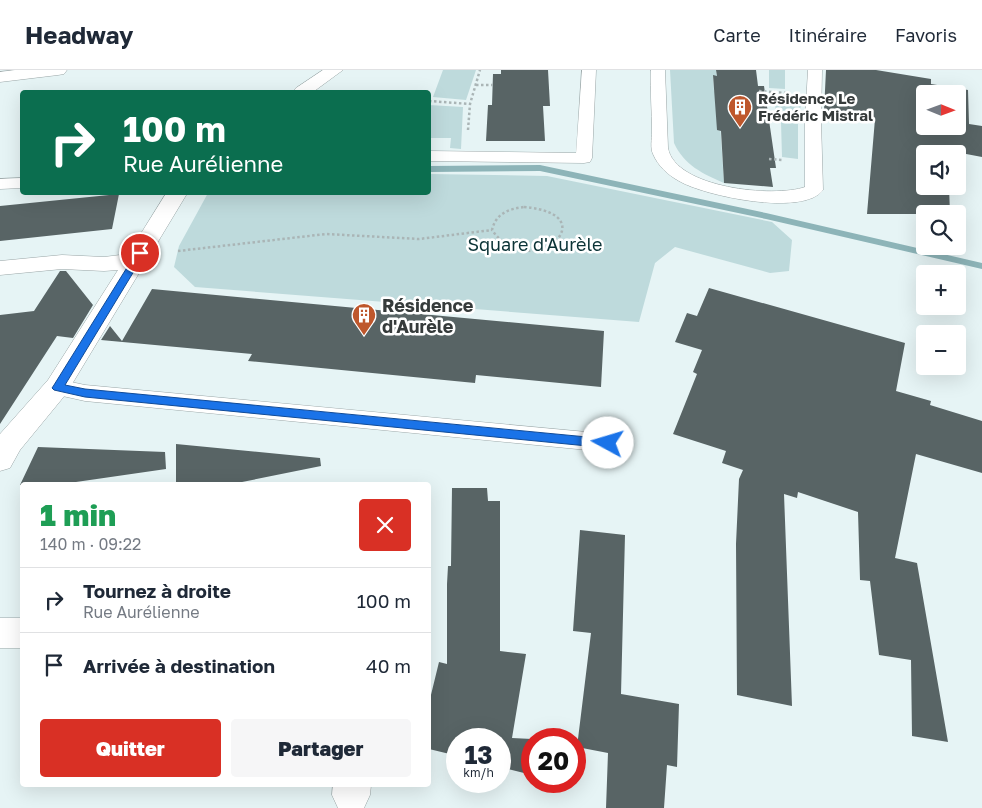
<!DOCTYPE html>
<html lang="fr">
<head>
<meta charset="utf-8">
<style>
  :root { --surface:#fff; --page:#f6f6f7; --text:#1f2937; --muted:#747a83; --line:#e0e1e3; --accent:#d93025 }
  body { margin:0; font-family:"Golos Text",sans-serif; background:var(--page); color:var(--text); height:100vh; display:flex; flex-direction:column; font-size:19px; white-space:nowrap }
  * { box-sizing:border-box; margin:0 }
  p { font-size:16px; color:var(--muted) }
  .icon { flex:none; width:28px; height:28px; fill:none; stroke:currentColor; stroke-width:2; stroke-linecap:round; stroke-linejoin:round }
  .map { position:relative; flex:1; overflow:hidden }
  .details { position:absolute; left:20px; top:412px; width:411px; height:305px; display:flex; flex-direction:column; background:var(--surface); border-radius:5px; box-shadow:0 5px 20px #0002 }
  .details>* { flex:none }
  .banner { position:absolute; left:20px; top:20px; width:411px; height:105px; border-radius:5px; box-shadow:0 5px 20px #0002; background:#0b6e4f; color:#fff; overflow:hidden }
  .needle { width:32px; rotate:91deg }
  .buttons { position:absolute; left:916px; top:15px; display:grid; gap:10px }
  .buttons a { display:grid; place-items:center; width:50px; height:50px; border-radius:5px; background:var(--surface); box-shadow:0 5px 20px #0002; font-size:25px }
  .speed { position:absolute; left:446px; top:658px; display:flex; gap:10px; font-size:25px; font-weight:700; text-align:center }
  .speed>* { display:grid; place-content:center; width:65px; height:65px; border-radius:50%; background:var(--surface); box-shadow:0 5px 20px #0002; line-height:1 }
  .speed small { font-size:12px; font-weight:400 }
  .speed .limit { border:8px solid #d22; background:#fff; color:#111 }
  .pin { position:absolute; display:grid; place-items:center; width:42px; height:42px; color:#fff; margin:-21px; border:2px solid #fff; border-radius:50%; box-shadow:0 1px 5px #0007 }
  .me { position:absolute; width:55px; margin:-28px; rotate:276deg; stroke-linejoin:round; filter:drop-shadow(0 0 4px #0008) }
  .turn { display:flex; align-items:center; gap:18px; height:105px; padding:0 20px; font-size:22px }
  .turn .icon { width:65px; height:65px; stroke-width:2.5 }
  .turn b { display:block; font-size:35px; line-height:42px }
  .round { display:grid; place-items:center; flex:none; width:52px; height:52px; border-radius:5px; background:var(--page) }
  .headline { display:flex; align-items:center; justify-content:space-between; height:85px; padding:0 20px }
  h1 { font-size:30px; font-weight:800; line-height:38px; color:#1e9e55 }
  .action { display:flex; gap:10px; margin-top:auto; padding:10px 20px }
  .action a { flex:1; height:58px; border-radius:5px; background:var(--accent); color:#fff; font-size:20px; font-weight:800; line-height:58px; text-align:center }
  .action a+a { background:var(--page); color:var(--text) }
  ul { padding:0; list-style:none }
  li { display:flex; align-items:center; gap:15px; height:65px; padding:0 20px; border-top:1px solid var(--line) }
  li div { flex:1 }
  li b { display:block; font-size:19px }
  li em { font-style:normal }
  header { display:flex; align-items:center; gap:30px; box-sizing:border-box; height:70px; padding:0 25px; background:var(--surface); border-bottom:1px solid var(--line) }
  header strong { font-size:24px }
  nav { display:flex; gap:28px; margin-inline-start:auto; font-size:18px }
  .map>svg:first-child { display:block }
  .green { fill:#bedadc }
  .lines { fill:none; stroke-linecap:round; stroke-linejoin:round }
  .stream { fill:#8db4b8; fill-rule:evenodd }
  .building { fill:#586465; fill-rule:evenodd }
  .service-casing { stroke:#99a5a6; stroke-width:1 }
  .minor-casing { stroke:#99a5a6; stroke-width:1 }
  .path { stroke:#aab5b6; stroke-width:2.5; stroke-dasharray:2.5 2.5; stroke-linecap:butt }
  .service { fill:#fff; fill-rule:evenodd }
  .minor { fill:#fff; fill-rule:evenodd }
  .route { fill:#1a73e8; stroke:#114b97 }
  .labels { text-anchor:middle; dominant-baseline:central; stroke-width:5; stroke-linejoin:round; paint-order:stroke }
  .far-poi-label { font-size:15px; font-weight:bold; fill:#363b3b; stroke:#fff; text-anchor:start }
  .park-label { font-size:18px; fill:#0b3336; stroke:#fff }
  .poi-label { font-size:18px; font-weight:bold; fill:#363b3b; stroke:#fff; text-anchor:start }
</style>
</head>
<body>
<header>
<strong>Headway</strong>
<nav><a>Carte</a><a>Itinéraire</a><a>Favoris</a></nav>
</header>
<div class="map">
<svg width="982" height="738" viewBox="0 0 982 738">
  <rect width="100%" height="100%" fill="#e6f4f5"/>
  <!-- green -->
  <path class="green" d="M 443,0 L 476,0 L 466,30 L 433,27 Z
    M 670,0 L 716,0 L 717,6 L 713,6 L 714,21 L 718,22 L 724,113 C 703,104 684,95 674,73 Z
    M 769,0 L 785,0 L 785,19 L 769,18 Z
    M 776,25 L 801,26 L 800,49 L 775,44 Z
    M 429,35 L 463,37 L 461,79 L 450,78 L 451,68 L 429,68 Z
    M 781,52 L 798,54 L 798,89 L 782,87 Z
    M 429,104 L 547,106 L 772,152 L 792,170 L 789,201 L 770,203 L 675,177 L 655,193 L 639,252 L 195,217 L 174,197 L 179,176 L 208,123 L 429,122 Z"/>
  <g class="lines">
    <!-- stream -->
    <path class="stream" d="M 540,95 L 766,143 L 982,193 L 982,199 L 766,149 L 540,101 L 429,102 L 429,96 Z"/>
  </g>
  <!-- building -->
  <path class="building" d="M 501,0 L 548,0 L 550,36 L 543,36 L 545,71 L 486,71 L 488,35 L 492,35 L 493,4 L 501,4 Z
    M 716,0 L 756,0 L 758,16 L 764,16 L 776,98 L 770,98 L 773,117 L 724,113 L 721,61 L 717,60 L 713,5 L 717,6 Z
    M 826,0 L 876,0 L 931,9 L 931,14 L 968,20 L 969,54 L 982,56 L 982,87 L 961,83 L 961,89 L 958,88 L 958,84 L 925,84 L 925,116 L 949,116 L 950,144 L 867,144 L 875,49 L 824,41 ZM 925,24 L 958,24 L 958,56 L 925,56 Z
    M 119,124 L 112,159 L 0,171 L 0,136 Z
    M 60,201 L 66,201 L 93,235 L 73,268 L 57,266 L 0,354 L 0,245 L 34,241 Z
    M 709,218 L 905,273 L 896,321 L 931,331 L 930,335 L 982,351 L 982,403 L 916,384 L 895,488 L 917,493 L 948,672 L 912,666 L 911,590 L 879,585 L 870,511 L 860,510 L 858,442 L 798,422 L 797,428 L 784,424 L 792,636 L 737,625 L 736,474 L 739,409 L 743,400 L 722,393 L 726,381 L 673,364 L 697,304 L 693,302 L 702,280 L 675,272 L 687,243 L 697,246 Z
    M 152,219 L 604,261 L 601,317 L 476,305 L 475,313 L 248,291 L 252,284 L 101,270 L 110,256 L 122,271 Z
    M 176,374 L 320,388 L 321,396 L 227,415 L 176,415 Z
    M 38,377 L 165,382 L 166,399 L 76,412 L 75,415 L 20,415 Z
    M 452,418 L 487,418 L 488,431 L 500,431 L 500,581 L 526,584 L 512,668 L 532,669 L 532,705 L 500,697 L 500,669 L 458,669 L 458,686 L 429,679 L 429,633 L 439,592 L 447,594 L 447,514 L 448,496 L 451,496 Z
    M 580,460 L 625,465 L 621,624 L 679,634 L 677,697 L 667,695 L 664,738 L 606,738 L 608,683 L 577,677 L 591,563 L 573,561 Z"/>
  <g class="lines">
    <!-- service casing -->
    <g class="service-casing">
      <path id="service" d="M 582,0 L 596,0 L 592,88 L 590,92 L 584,93 L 429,91 L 429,81 L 576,83 Z
        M 651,0 L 665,0 L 668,78 C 675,118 774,128 805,117 L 805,51 L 808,0 L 822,0 L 821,51 L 823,120 C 804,147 704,126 679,111 C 668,105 658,96 653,84 C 650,78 652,69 652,62 C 652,41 650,21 651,0 Z
        M 22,108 L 22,118 L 0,119 L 0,109 Z
        M 57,309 L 85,315 L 608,364 L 616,366 L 620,373 L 616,380 L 608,382 L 85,331 L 49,323 L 46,317 L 49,311 Z"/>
    </g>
    <!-- minor casing -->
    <g class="minor-casing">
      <path id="minor" d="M 15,0 L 67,0 L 64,4 L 58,5 L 0,12 L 0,2 Z
        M 323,0 L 343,0 L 313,22 L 293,22 L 296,18 Z
        M 167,122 L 188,122 L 66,324 L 20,380 L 10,398 L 0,401 L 0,364 L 48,310 L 118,200 L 104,201 L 62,199 L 0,205 L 0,191 L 62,185 L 104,187 L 128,184 Z
        M 0,548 L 22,548 L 22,578 L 0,578 Z
        M 333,715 L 371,715 L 370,725 L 364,738 L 338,738 L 332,725 Z"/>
    </g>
    <!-- path -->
    <path class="path" d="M 476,15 L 493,15
      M 759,21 L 786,23
      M 429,31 L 470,34
      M 762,47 L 784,49
      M 468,60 L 470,34 L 480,0
      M 769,89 L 783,90
      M 524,137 C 610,144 530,215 492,160 C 496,143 509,139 524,137 Z
      M 178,181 L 326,164 L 419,169 L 492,160"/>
    <!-- service -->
    <use href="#service" class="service"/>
    <!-- minor -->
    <use href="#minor" class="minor"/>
  </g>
  <!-- route -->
  <path class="route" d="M 140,180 L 145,183 L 65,315 L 85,319 L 608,369 L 614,373 L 608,378 L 85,327 L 54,320 L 52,318 L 54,315 L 136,183 Z"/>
  <!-- icons -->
  <defs>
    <g id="building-pin" transform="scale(1.25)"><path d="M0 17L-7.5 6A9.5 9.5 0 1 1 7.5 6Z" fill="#be572c" stroke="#fff"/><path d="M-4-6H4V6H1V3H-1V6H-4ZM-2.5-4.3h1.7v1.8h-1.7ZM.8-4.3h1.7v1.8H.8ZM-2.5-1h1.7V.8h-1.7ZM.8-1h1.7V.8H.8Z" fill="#fff"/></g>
  </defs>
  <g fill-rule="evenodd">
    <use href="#building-pin" x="740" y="37"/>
    <use href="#building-pin" x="364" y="245"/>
  </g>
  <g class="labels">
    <!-- far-poi labels -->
    <g class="far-poi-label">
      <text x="758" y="28">Résidence Le<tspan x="758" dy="17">Frédéric Mistral</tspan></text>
    </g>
    <!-- park labels -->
    <g class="park-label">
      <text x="535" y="174">Square d'Aurèle</text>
    </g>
    <!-- poi labels -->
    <g class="poi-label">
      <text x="382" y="235">Résidence<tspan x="382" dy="21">d'Aurèle</tspan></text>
    </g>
  </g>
</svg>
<div class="buttons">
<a><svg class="needle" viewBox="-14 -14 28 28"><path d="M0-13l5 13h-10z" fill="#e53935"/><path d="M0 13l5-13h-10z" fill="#747a83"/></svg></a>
<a><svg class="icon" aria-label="sound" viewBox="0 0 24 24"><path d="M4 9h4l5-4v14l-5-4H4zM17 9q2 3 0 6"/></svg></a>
<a><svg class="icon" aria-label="search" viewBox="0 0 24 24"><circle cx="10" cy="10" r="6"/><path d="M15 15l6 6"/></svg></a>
<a>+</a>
<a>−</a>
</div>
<div class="speed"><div>13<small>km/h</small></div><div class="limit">20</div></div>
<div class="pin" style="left:140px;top:183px;background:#d93025"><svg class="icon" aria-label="arrive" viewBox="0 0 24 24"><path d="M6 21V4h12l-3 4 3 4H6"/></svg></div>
<svg class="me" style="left:608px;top:373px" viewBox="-20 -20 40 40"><circle r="19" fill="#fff"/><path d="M0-13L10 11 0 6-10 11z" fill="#1a73e8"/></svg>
<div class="banner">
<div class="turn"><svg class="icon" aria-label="right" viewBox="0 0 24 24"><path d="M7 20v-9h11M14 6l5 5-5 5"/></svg><div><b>100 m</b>Rue Aurélienne</div></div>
</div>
<section class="details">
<div class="headline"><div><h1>1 min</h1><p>140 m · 09:22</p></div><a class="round" style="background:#d93025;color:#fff"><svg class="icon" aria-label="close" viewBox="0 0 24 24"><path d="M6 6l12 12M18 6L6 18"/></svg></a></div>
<ul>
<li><svg class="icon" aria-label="right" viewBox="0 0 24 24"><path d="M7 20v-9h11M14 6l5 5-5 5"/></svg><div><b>Tournez à droite</b><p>Rue Aurélienne</p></div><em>100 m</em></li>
<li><svg class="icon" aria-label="arrive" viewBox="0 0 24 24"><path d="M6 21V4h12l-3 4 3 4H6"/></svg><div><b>Arrivée à destination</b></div><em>40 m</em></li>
</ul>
<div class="action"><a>Quitter</a><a>Partager</a></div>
</section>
</div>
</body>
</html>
